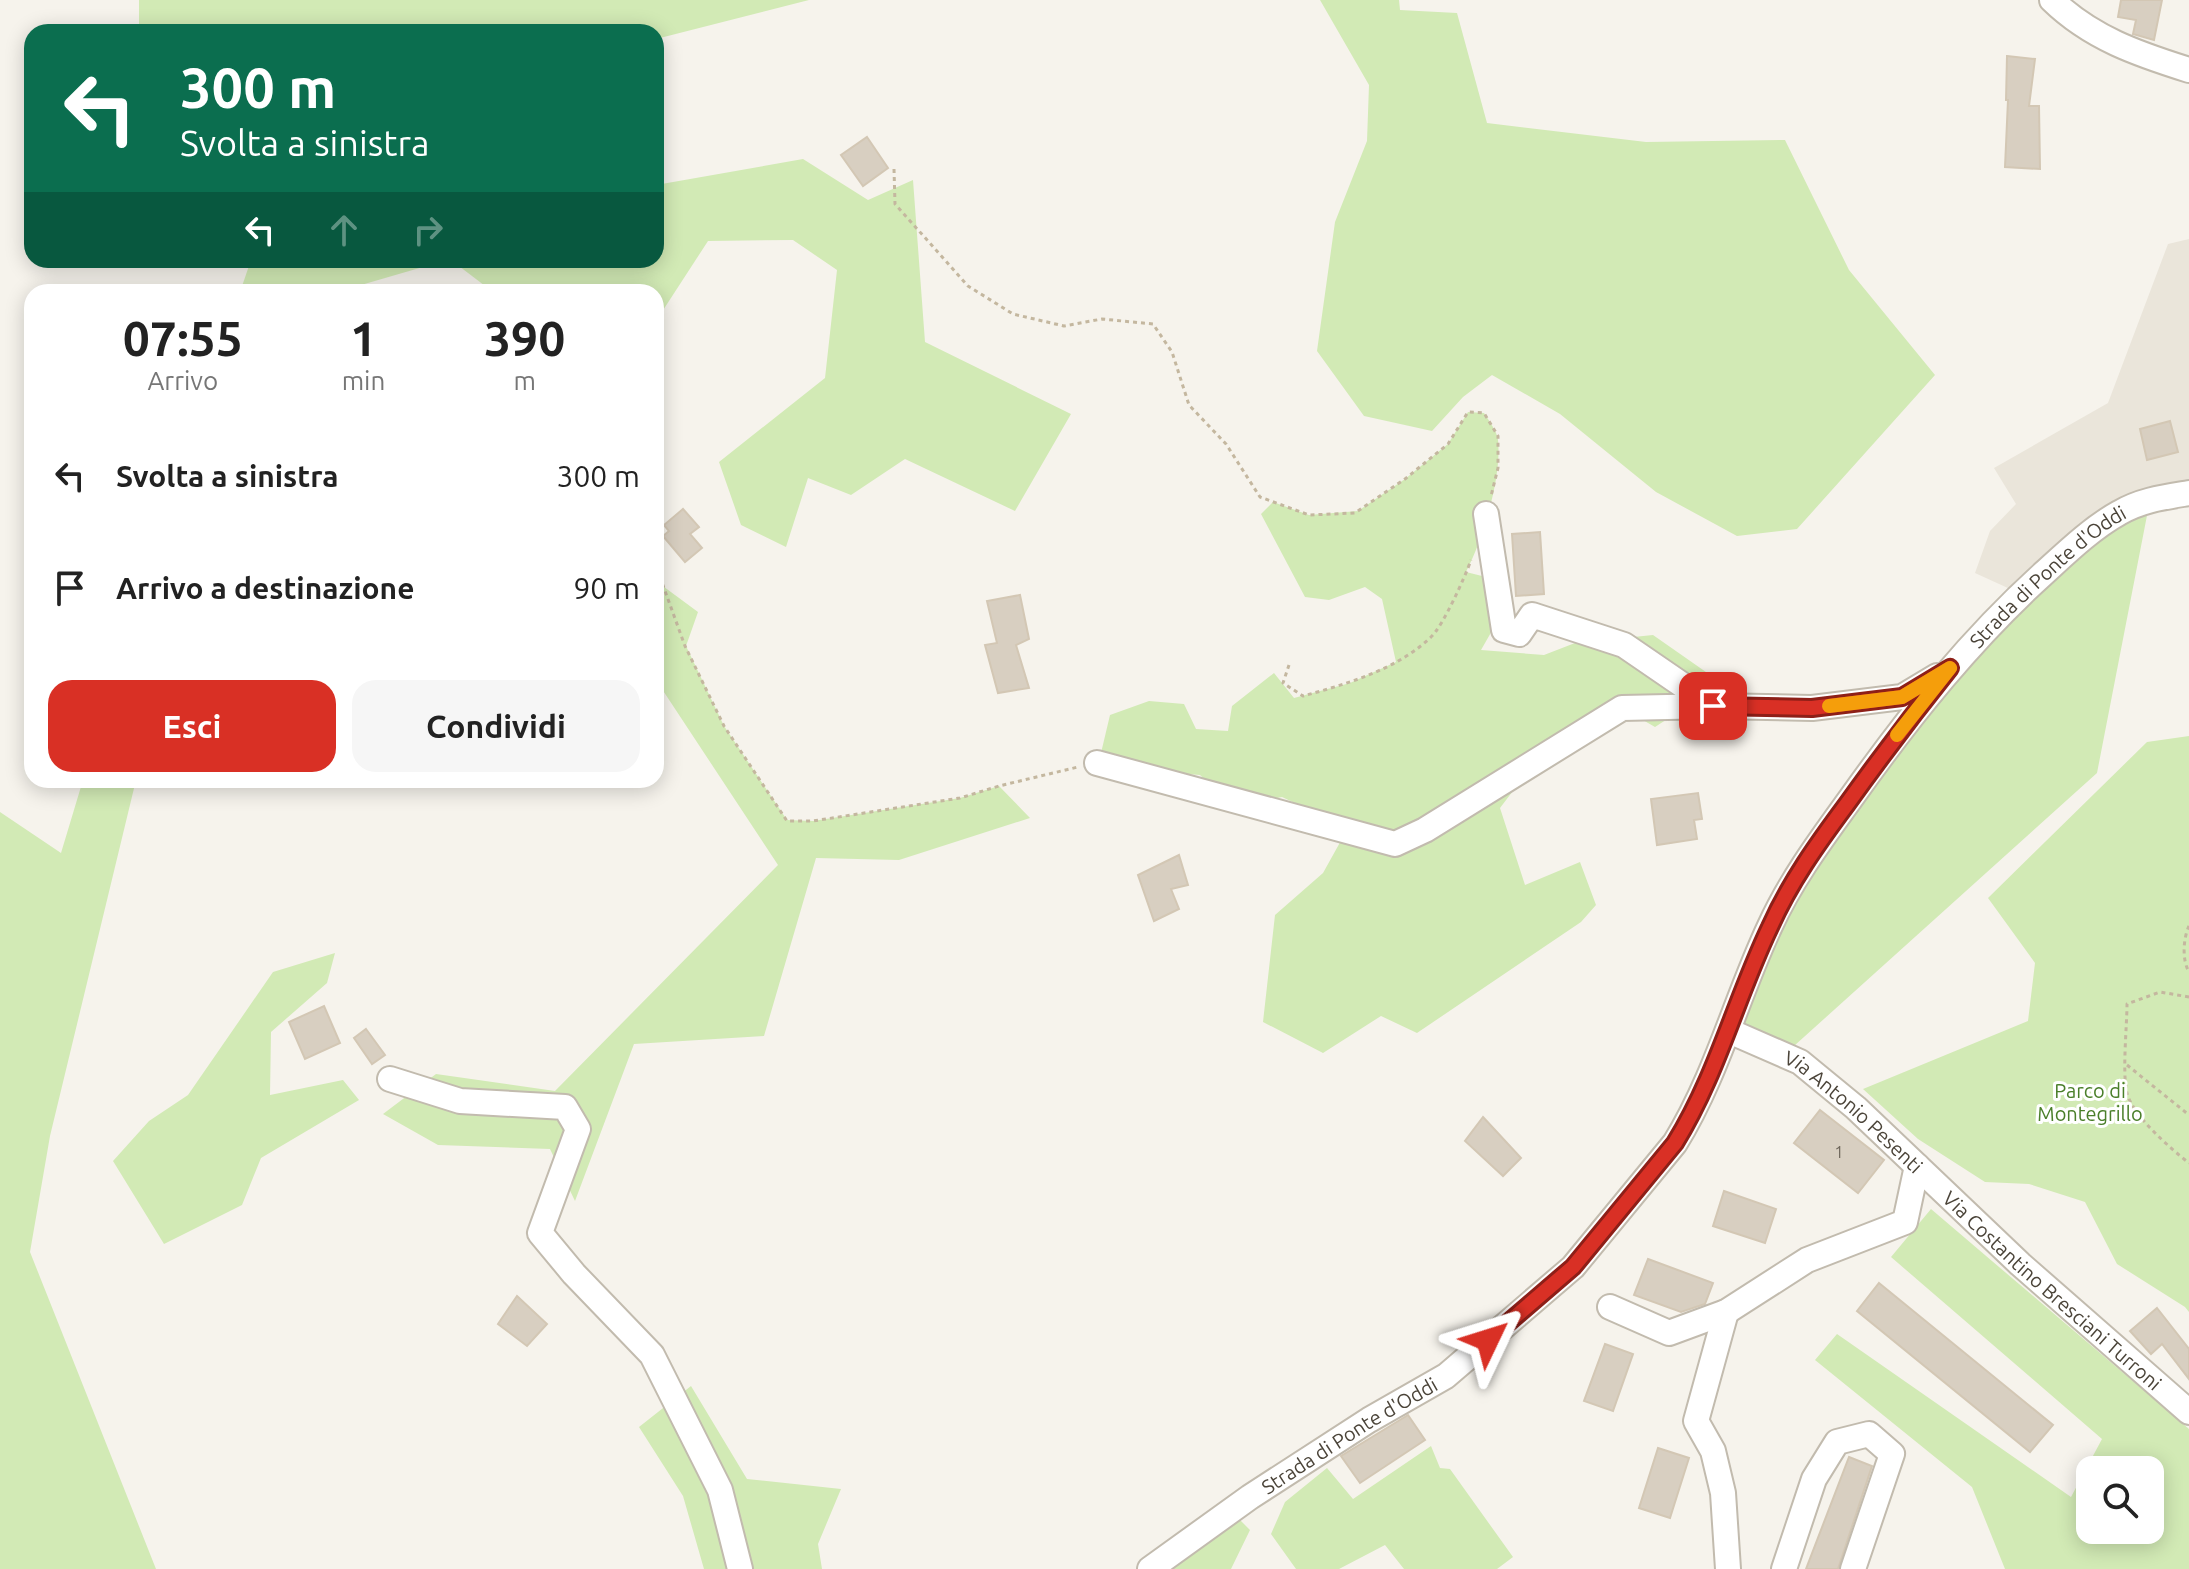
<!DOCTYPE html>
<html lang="it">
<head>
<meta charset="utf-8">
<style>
  :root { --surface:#fff; --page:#f6f6f6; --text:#222; --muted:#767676; --accent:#d93025 }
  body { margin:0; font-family:Ubuntu,sans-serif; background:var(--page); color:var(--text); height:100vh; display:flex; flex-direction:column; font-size:30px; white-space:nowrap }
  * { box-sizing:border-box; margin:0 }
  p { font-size:26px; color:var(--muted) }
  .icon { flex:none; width:44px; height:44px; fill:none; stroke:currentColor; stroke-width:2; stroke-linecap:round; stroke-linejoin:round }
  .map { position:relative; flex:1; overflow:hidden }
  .sheet { position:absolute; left:24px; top:284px; width:640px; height:504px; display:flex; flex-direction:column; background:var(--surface); border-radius:24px; box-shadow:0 4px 20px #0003 }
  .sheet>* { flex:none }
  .banner { position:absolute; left:24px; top:24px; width:640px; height:244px; border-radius:24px; box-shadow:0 4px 20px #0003; background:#0b6e4f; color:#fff; overflow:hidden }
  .controls { position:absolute; left:2076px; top:1456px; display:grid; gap:16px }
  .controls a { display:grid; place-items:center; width:88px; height:88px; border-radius:16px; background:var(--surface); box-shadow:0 4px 20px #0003; font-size:40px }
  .pin { position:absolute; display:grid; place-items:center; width:68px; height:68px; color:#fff; margin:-34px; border-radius:16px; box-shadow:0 4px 12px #0006 }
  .me { position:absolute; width:88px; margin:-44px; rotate:49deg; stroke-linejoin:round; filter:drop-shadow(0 0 6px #0008) }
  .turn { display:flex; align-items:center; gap:28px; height:168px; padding:0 24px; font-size:36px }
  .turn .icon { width:104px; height:104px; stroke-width:2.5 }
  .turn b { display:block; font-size:56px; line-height:68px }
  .lanes { display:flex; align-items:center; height:76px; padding:0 24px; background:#0003; justify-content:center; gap:40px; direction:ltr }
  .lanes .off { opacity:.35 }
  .eta { display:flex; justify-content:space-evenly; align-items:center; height:136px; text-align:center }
  .eta b { font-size:48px; font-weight:700; line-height:56px }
  .cta { display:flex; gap:16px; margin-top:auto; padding:16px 24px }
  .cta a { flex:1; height:92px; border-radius:24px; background:var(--accent); color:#fff; font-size:32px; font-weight:700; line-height:92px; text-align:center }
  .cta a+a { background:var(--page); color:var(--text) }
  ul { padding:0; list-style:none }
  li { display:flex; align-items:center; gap:24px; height:112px; padding:0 24px }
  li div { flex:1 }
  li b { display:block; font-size:30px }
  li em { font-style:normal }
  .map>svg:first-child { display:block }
  .residential { fill:#eae5da }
  .green { fill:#d2eab5; fill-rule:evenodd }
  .building { fill:#d8cfc1; stroke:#d3c7b4; stroke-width:2 }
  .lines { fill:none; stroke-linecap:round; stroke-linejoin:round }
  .minor-casing { stroke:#c2bbae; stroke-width:28 }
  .path { stroke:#c4b79f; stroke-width:3; stroke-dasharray:4 4; stroke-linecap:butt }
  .minor { stroke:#fff; stroke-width:24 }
  .route-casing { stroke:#8d1f18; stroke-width:20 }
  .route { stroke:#d93025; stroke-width:14 }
  .slow { stroke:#f59e0b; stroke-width:14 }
  .labels { text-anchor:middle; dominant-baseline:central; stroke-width:6; stroke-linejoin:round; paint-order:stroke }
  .number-label { font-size:16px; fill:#6e675b }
  .street-label { font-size:20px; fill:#4b4439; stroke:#fff }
  .park-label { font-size:20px; fill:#4a7f2a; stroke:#fff }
</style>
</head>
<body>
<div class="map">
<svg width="2189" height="1569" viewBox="0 0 2189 1569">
  <rect width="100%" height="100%" fill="#f6f3ec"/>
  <!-- residential -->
  <path class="residential" d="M 2189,239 L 2189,493 L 2150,500 L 2021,594 L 1975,573 L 1990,531 L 2016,504 L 1994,468 L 2108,403 L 2168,244 Z"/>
  <!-- green -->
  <path class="green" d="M 139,0 L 809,0 L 656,39 L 656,32 L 146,32 L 139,31 Z
    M 1320,0 L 1399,0 L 1400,10 L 1457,13 L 1487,123 L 1646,142 L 1785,140 L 1849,270 L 1935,375 L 1797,529 L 1737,536 L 1656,492 L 1560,414 L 1492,375 L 1463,397 L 1432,431 L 1364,416 L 1317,351 L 1335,222 L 1367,141 L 1369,85 Z
    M 803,159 L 868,200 L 913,180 L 925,342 L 1071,414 L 1015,511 L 905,459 L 851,495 L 808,478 L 786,547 L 741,525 L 719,462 L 825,378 L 837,270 L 793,240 L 708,241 L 656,321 L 656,292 L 493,292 L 451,260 L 656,260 L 656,185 Z
    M 251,260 L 447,260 L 337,292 L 240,292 Z
    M 1468,412 L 1484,413 C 1489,421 1497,431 1498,440 C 1502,477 1483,539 1466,572 L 1482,576 L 1493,629 L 1481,650 L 1544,655 L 1575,643 L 1653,635 L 1726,686 L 1695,701 L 1655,727 L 1622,708 L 1535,762 L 1500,808 L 1525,885 L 1580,862 L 1596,905 L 1581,922 L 1417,1033 L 1381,1016 L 1323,1053 L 1263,1022 L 1275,915 L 1323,873 L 1348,828 L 1282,797 L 1235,807 L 1200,775 L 1136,770 L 1101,753 L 1110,715 L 1149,701 L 1184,704 L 1196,729 L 1228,731 L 1232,706 L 1274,673 L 1294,698 L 1350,683 L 1396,662 L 1382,599 L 1365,587 L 1329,600 L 1305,597 L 1261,514 L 1273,502 L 1309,515 L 1358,511 L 1405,479 L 1448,444 Z
    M 2150,500 L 2097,773 L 1784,1055 L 1729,1031 L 1796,874 L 2021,594 Z
    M 656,581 L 698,612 L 686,646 L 724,726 L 787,820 L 813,821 L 960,798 L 999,786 L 1030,818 L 899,860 L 816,858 L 764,1036 L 634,1044 L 575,1201 L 550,1149 L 438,1145 L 383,1114 L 436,1074 L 555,1091 L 778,865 L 656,680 Z
    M 2189,736 L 2189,1312 L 2185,1307 L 2117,1264 L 2085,1202 L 2029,1184 L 1985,1182 L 1918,1139 L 1863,1089 L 2028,1021 L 2035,963 L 1988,898 L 2147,742 Z
    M 83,780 L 136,780 L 50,1136 L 30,1252 L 156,1569 L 0,1569 L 0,812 L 61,853 Z
    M 335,953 L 327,983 L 271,1032 L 270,1095 L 343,1080 L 359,1100 L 261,1158 L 242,1205 L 164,1244 L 113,1161 L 149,1121 L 188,1095 L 273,972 Z
    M 1931,1209 L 2189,1429 L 2189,1569 L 2005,1569 L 1972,1487 L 1815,1360 L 1837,1334 L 2071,1497 L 2102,1439 L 1891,1257 ZM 2090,1470 L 2150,1470 L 2150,1530 L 2090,1530 Z
    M 691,1386 L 747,1479 L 841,1489 L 818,1544 L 822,1569 L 704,1569 L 683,1496 L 639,1427 Z
    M 1431,1446 L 1440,1468 L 1450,1469 L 1513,1557 L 1497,1569 L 1404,1569 L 1385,1545 L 1339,1569 L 1296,1569 L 1271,1534 L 1285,1502 L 1327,1468 L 1353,1499 Z
    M 1238,1518 L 1250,1530 L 1231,1569 L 1173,1569 Z"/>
  <!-- building -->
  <path class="building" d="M 2121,0 L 2162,0 L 2154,40 L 2133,34 L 2136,20 L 2118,17 Z
    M 2007,56 L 2035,59 L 2029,106 L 2039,106 L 2040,169 L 2005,167 L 2008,100 L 2006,100 Z
    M 867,137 L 888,168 L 863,186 L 841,155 Z
    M 2170,421 L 2178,452 L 2147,460 L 2140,429 Z
    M 683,509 L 699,527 L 690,534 L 702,548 L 685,562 L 663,536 L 669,531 L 664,525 Z
    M 1540,532 L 1544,594 L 1516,596 L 1512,534 Z
    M 1020,595 L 1029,639 L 1016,645 L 1029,688 L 998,693 L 985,645 L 997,643 L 987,601 Z
    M 1698,793 L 1702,819 L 1694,820 L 1697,839 L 1657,845 L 1651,799 Z
    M 1179,855 L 1188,885 L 1171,889 L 1179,909 L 1154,921 L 1138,875 Z
    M 324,1006 L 340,1043 L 305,1059 L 289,1022 Z
    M 366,1029 L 385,1055 L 372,1064 L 354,1038 Z
    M 1820,1110 L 1884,1160 L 1858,1193 L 1794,1143 Z
    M 1483,1117 L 1521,1158 L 1503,1176 L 1465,1141 Z
    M 1724,1191 L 1776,1209 L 1765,1243 L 1713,1226 Z
    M 1648,1259 L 1713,1283 L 1705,1304 L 1681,1312 L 1634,1295 Z
    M 1879,1283 L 2053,1425 L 2030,1452 L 1857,1311 Z
    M 517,1296 L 547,1324 L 527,1346 L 498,1324 Z
    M 2157,1308 L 2189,1349 L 2189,1379 L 2162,1344 L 2151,1354 L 2130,1331 Z
    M 1605,1344 L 1633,1354 L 1613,1411 L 1584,1401 Z
    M 1408,1415 L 1425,1440 L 1360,1483 L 1341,1456 Z
    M 1658,1448 L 1689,1458 L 1670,1518 L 1639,1508 Z
    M 1849,1457 L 1872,1466 L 1838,1569 L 1806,1569 Z"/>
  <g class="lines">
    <!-- minor casing -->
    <g class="minor-casing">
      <g id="minor">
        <path d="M 2052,0 C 2091,38 2138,54 2189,70"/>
        <path d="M 1486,514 L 1504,630 L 1519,634 L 1532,615 L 1624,645 L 1713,706"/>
        <path d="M 1097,763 L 1395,844 L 1425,830 L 1622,708 L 1713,706 L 1812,708 L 1902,697 L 1937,676"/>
        <path id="s1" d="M 1729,1031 L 1800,1062 L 1856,1108 L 2020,1264 L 2189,1412"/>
        <path d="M 390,1079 L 460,1101 L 565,1107 L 578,1129 L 540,1233 L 574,1274 L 652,1355 L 720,1490 L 740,1569"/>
        <path d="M 1610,1307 L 1669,1333 L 1726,1312 L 1807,1260 L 1905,1222 L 1917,1166"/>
        <path d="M 1726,1312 L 1696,1421 L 1713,1451 L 1723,1493 L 1728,1569"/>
        <path id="s2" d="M 1150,1569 L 1250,1497 L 1369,1420 L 1446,1376 L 1573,1267 L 1675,1143 C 1717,1075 1736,998 1770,926 C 1792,878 1823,837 1854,794 C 1911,714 1971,639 2044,573 C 2067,552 2092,528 2119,513 C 2141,500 2165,497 2189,493"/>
        <path d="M 1784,1569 L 1814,1479 L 1837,1442 L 1869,1434 L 1892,1454 L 1853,1569"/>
      </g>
    </g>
    <!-- path -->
    <path class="path" d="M 894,169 L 895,204 L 968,286 L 1013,314 L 1064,326 L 1102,319 L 1153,324 L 1172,352 L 1189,405 L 1226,444 L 1260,497 L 1309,515 L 1355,513 L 1405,479 L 1448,444 L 1468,412 L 1484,413 L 1498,436 L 1498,468 L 1491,496
      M 657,569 L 685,646 L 724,726 L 787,821 L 813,821 L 960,798 L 999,786 L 1078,767
      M 1289,665 L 1283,683 L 1303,696 C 1347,684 1398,669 1431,637 C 1443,626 1465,577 1471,560
      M 2189,926 C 2183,939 2182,960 2189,972
      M 2189,997 L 2160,992 L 2127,1004 C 2127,1026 2122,1073 2127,1093 C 2132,1115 2171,1149 2189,1163
      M 2127,1065 L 2189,1115"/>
    <!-- minor -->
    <use href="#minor" class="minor"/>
  </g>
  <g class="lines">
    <!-- route casing -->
    <g class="route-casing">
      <path id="route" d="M 1488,1340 L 1573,1267 L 1675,1143 C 1717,1075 1736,998 1770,927 C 1790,882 1818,843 1847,804 C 1880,758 1914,713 1950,668 L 1902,697 L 1812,708 L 1713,706"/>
    </g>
    <!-- route -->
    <use href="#route" class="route"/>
    <!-- slow -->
    <path class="slow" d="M 1829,706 L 1902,697 L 1950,668 L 1897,735"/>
  </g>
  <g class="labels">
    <!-- number labels -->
    <g class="number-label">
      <text x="1839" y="1152">1</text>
    </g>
    <!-- street labels -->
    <g class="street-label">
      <text stroke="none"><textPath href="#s2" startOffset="1368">Strada di Ponte d'Oddi</textPath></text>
      <text stroke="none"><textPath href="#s1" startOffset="150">Via Antonio Pesenti</textPath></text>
      <text stroke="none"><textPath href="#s1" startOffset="418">Via Costantino Bresciani Turroni</textPath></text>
      <text stroke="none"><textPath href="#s2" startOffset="240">Strada di Ponte d'Oddi</textPath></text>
    </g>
    <!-- park labels -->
    <g class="park-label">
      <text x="2090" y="1090">Parco di<tspan x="2090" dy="23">Montegrillo</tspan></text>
    </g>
  </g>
</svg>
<div class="controls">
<a><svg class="icon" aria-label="search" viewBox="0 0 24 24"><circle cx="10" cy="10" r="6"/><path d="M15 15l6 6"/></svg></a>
</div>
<div class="pin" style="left:1713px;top:706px;background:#d93025"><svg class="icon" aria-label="arrive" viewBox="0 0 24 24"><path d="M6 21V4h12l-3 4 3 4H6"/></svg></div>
<svg class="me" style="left:1488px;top:1340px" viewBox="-20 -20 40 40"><path d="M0-17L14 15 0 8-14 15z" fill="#d93025" stroke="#fff" stroke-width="4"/></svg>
<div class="banner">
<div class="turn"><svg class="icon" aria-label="left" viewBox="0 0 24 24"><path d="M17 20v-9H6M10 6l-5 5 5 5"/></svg><div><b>300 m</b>Svolta a sinistra</div></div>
<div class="lanes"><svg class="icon" aria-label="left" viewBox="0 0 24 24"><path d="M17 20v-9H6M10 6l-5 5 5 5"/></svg><svg class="icon off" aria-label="ahead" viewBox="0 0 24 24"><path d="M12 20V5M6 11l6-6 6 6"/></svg><svg class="icon off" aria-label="right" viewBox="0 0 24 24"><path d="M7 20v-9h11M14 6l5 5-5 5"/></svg></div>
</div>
<section class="sheet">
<div class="eta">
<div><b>07:55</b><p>Arrivo</p></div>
<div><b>1</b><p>min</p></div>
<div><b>390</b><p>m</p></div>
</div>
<ul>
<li><svg class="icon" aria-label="left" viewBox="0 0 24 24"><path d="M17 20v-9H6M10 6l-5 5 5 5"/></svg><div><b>Svolta a sinistra</b></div><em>300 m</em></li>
<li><svg class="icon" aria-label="arrive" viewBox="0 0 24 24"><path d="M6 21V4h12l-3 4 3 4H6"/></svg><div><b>Arrivo a destinazione</b></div><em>90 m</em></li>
</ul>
<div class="cta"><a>Esci</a><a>Condividi</a></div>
</section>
</div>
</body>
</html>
